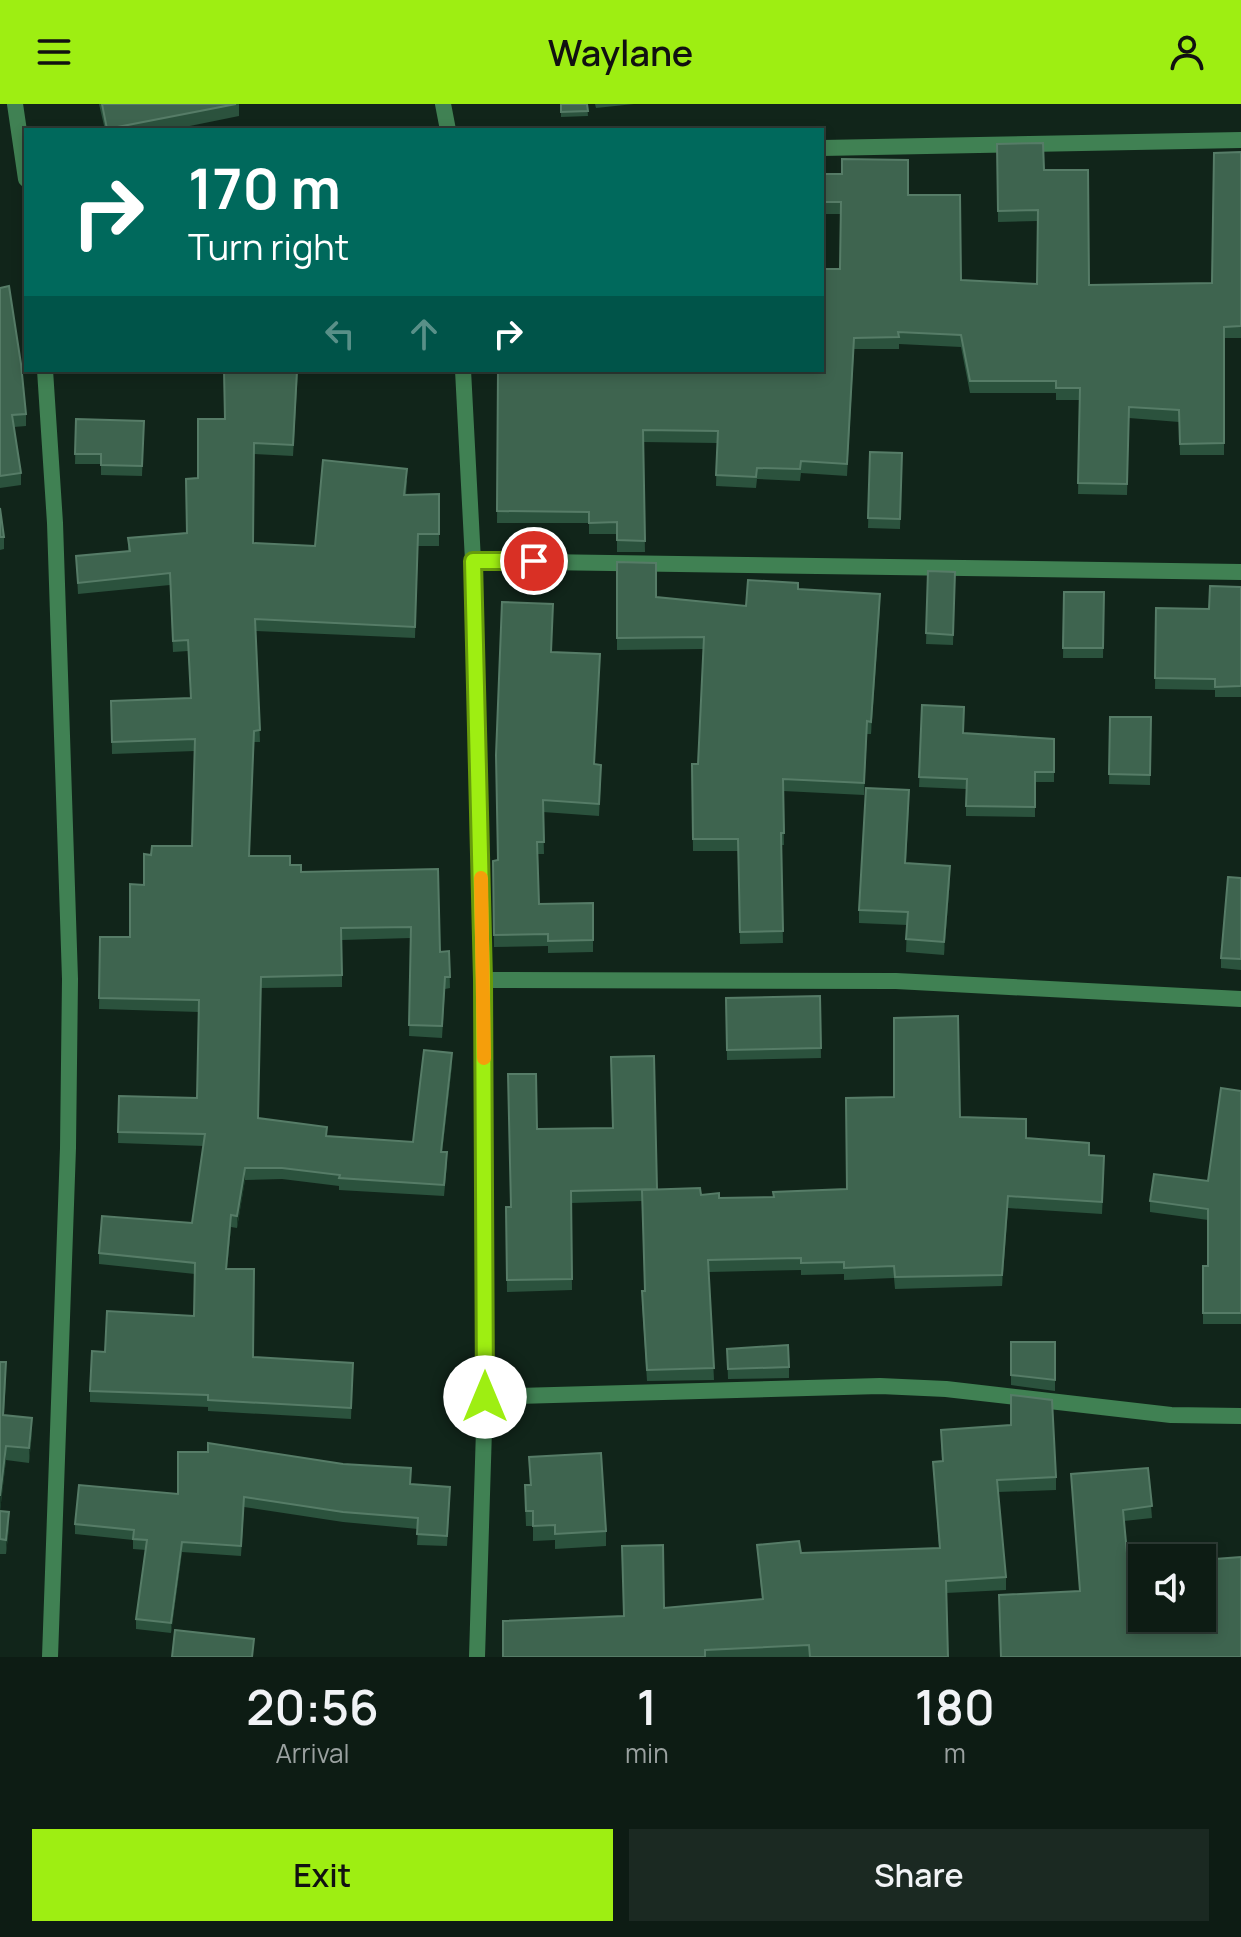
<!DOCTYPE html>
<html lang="en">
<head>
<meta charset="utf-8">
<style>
  :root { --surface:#0d1c14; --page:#1b2922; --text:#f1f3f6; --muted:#9aa1a0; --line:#2d3a34; --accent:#9eee12 }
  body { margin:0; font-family:Manrope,sans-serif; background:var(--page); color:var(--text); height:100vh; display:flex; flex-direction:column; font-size:30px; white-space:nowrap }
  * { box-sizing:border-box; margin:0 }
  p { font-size:26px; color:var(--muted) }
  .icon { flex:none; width:44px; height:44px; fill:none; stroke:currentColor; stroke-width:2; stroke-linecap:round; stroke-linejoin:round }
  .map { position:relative; height:1553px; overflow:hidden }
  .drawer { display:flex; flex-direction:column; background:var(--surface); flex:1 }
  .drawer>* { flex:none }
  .top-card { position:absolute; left:24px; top:24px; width:800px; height:244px; border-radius:0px; box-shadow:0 4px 12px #0003,0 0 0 2px var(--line); background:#00695c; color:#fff; overflow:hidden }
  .controls { position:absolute; left:1128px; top:1440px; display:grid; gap:16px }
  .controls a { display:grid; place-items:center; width:88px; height:88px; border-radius:0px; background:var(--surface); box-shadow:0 4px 12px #0003,0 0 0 2px var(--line); font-size:40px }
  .pin { position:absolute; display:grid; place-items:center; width:68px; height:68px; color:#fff; margin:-34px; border:4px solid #fff; border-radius:50%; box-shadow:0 2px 8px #0007 }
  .me { position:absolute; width:88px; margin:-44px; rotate:0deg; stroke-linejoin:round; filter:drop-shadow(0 0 6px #0008) }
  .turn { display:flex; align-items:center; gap:28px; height:168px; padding:0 32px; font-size:36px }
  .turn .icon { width:104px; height:104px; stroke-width:2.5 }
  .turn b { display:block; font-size:56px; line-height:68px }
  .lanes { display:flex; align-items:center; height:76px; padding:0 32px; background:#0003; justify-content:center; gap:40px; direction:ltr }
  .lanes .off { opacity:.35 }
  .eta { display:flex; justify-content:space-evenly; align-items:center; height:136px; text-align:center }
  .eta b { font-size:48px; font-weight:600; line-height:56px }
  .primary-button { display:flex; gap:16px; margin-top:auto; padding:16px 32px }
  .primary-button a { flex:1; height:92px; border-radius:0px; background:var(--accent); color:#111; font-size:32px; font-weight:600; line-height:92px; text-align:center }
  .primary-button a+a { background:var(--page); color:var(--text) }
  header { display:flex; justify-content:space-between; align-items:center; height:104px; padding:0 32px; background:var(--accent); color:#111; font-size:36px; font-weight:600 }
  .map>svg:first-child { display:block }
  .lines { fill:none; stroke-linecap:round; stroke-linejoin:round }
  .street { stroke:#408153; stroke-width:16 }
  .wall { fill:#2b523d }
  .shaded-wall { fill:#193827 }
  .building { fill:#3e644f; stroke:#567c67; stroke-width:2 }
  .route-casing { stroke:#679b0c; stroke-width:20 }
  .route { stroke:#9eee12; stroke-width:14 }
  .slow { stroke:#f59e0b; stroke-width:14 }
</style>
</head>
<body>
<header><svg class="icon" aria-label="menu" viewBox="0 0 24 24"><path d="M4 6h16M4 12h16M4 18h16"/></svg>Waylane<svg class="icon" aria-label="person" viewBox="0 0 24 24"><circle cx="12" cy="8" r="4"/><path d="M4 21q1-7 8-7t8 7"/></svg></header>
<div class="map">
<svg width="1241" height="1553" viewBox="0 0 1241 1553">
  <rect width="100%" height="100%" fill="#11251a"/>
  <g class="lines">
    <!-- street -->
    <path class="street" d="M 15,0 L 26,75
      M 443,0 L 448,26
      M 822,44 L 1241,36
      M 45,266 L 55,419 L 70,875 L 68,1044 L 50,1553
      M 463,266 L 473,457 L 483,876 L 485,1293 L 477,1553
      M 473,457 L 1241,468
      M 483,876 L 896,877 L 1241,895
      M 485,1293 L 880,1282 L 946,1285 L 1171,1311 L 1241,1312"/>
  </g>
  <!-- wall -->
  <path class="wall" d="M 99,0 L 239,0 L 239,12 L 170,26 L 105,26 Z
    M 561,0 L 587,0 L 588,12 L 561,13 Z
    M 595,0 L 634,0 L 596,4 Z
    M 997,40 L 1044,66 L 1089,181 L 1212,179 L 1241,48 L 1241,234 L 1224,234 L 1224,351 L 1180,351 L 1179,318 L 1129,314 L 1127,391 L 1078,390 L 1080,296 L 1056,296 L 1056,289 L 970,289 L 961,243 L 899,240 L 899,245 L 854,245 L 847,372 L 801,369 L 800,377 L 757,375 L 756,384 L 716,382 L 717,339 L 643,338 L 645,448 L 617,448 L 617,430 L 589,430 L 589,419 L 497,419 L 498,266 L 822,266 L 840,165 L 841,110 L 822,110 L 822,70 L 908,91 L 961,176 L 1037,180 L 1038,117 L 998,118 Z
    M 0,184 L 26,310 L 26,322 L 14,323 L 21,369 L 21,381 L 0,384 Z
    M 298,266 L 293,352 L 254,350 L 253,439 L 315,442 L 407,376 L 406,391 L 439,390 L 439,442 L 418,442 L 415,534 L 256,527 L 260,638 L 254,638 L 249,752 L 290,761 L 301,768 L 438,765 L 440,848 L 449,847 L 450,884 L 445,885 L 442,934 L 409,932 L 411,834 L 342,836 L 342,883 L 261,884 L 258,1014 L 327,1033 L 413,1038 L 452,961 L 442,1048 L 447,1060 L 444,1092 L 339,1086 L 339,1082 L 282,1075 L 245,1076 L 237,1124 L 231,1123 L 227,1165 L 254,1253 L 353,1259 L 351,1315 L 208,1307 L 208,1303 L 90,1298 L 90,1287 L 105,1248 L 194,1212 L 195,1170 L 99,1160 L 99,1149 L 192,1119 L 204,1042 L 118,1039 L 119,992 L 197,994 L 199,908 L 99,905 L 100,833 L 130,833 L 151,751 L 192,742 L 195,647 L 112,650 L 111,597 L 191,594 L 188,547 L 173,548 L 170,481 L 78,490 L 76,452 L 128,448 L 128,434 L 187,429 L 198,374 Z
    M 76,315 L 144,317 L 142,372 L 101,371 L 101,360 L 75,360 Z
    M 870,348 L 902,349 L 900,425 L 868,424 Z
    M 0,404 L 4,433 L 4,445 L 0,446 Z
    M 617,458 L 656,493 L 746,502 L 798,485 L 880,502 L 871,630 L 867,630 L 864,691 L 783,687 L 784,741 L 781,741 L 783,839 L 740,840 L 738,747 L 693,747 L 692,660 L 698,660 L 703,545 L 617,546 Z
    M 928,467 L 955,468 L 953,541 L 926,540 Z
    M 1241,483 L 1241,593 L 1215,593 L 1215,586 L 1155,585 L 1156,504 L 1209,505 Z
    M 1064,488 L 1104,488 L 1103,554 L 1063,554 Z
    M 552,548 L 595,660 L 601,673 L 599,712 L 543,708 L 544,750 L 538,750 L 539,800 L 593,799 L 593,848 L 548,849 L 548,842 L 494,843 L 493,757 L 498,756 Z
    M 922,601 L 963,629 L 1054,635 L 1054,678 L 1035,678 L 1035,713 L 966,712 L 966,685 L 919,683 Z
    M 1110,613 L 1151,613 L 1150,681 L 1109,680 Z
    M 909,700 L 906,759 L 950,775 L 944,851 L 906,848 L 907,821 L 859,819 L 859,806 Z
    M 1241,774 L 1241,866 L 1221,864 L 1221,854 Z
    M 820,892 L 821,954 L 727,956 L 726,894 Z
    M 1241,987 L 1241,1220 L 1203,1220 L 1203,1162 L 1208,1162 L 1208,1116 L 1150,1108 L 1150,1097 L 1208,1077 Z
    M 960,1013 L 1026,1034 L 1089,1051 L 1104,1064 L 1102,1110 L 1008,1104 L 1002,1182 L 895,1185 L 894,1174 L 844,1176 L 844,1170 L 801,1171 L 801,1166 L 709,1168 L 714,1276 L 647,1277 L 642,1199 L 642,1187 L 645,1187 L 642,1097 L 571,1099 L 572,1186 L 507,1188 L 506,1103 L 511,1103 L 537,1025 L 657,1086 L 719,1094 L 774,1093 L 847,1085 Z
    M 1011,1238 L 1055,1238 L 1055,1287 L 1011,1281 Z
    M 727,1245 L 789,1263 L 789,1274 L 728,1275 Z
    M 0,1258 L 6,1273 L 4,1311 L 32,1329 L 29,1359 L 6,1356 L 0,1407 Z
    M 941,1326 L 1056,1373 L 1056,1386 L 998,1388 L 1006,1473 L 1006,1486 L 946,1489 L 948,1553 L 503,1553 L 624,1512 L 664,1504 L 762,1496 L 757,1441 L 801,1449 L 939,1444 L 933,1358 L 942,1357 Z
    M 529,1353 L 606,1427 L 606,1442 L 555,1445 L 555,1436 L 533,1437 L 533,1422 L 526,1422 L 525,1396 L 525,1381 L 530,1381 Z
    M 1148,1364 L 1152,1414 L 1124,1417 L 1129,1471 L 1142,1469 L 1142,1514 L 1202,1514 L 1202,1456 L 1241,1453 L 1241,1553 L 1001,1553 L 999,1491 L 1080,1487 L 1071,1370 Z
    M 411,1380 L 450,1393 L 447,1442 L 417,1441 L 418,1425 L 343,1418 L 244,1403 L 241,1452 L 182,1448 L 171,1529 L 136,1525 L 136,1515 L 146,1446 L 133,1445 L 133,1436 L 75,1430 L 75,1420 L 178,1390 Z
    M 0,1407 L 9,1423 L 6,1450 L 0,1450 Z"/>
  <!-- shaded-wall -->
  <path class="shaded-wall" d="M 880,490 L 880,502 L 871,630 L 871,618 Z
    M 950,762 L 950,775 L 944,851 L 944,838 Z
    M 452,949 L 452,961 L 441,1059 L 441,1048 Z
    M 245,1064 L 245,1076 L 237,1124 L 237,1112 Z
    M 1008,1092 L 1008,1104 L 1002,1182 L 1002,1171 Z
    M 231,1111 L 231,1123 L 226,1176 L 226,1165 Z
    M 32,1314 L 32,1329 L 29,1359 L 29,1344 Z
    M 6,1342 L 6,1356 L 0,1407 L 0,1392 Z
    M 9,1408 L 9,1423 L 6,1450 L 6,1436 Z
    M 182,1438 L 182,1448 L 171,1529 L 171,1519 Z"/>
  <!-- building -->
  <path class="building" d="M 102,0 L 236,0 L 107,25 Z
    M 561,0 L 587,0 L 588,7 L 561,8 Z
    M 1043,39 L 1044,66 L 1088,66 L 1089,181 L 1212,179 L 1214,49 L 1241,48 L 1241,222 L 1224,223 L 1224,339 L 1180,340 L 1179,306 L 1129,303 L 1127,380 L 1078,379 L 1080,284 L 1056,284 L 1056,277 L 970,277 L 961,231 L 898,228 L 899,233 L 854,234 L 847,360 L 801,357 L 800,365 L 757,364 L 756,373 L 716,371 L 718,327 L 643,326 L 645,437 L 617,436 L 617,418 L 589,419 L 589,408 L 497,407 L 498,266 L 822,266 L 822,165 L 840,165 L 841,98 L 822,98 L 822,70 L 842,70 L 842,55 L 908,56 L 908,91 L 960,91 L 961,176 L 1037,180 L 1038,106 L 998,107 L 997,40 Z
    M 9,182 L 21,260 L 26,310 L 12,311 L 21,369 L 0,372 L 0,184 Z
    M 224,266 L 297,266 L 293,341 L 254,339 L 253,439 L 315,442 L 323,356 L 407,365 L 404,391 L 439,390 L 439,430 L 418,430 L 415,523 L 255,515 L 260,626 L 254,627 L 249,752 L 290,752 L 290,761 L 301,761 L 301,768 L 438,765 L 440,848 L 449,847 L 450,873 L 445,873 L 442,922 L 409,921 L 411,823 L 341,824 L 342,871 L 261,873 L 258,1014 L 327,1023 L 326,1032 L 413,1038 L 424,946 L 452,949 L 441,1048 L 447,1048 L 444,1081 L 339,1074 L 340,1071 L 282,1064 L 245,1064 L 237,1112 L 231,1111 L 226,1165 L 254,1165 L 253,1253 L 353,1259 L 351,1304 L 208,1296 L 208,1291 L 90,1287 L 92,1247 L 105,1248 L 107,1207 L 194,1212 L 195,1159 L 99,1149 L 102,1112 L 192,1119 L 205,1030 L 118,1028 L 119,992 L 197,994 L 199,896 L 99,894 L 100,833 L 130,833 L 130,780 L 144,781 L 144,750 L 151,751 L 152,742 L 192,742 L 195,635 L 112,638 L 111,597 L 191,594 L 188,536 L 173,537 L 170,469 L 78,479 L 76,452 L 130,447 L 128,434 L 187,429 L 186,375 L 198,374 L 198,315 L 225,315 Z
    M 76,315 L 144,317 L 142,362 L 101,361 L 101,350 L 75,350 Z
    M 870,348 L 902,349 L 900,415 L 868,414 Z
    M 0,404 L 4,433 L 0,433 Z
    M 617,458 L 656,459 L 656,493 L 746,502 L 748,476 L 798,479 L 798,485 L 880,490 L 871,618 L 867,617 L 864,679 L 783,675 L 784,729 L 781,729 L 783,827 L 740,828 L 738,735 L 693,735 L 692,660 L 698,660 L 704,533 L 617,534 Z
    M 928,467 L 955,468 L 953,531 L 926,529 Z
    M 1210,482 L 1241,483 L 1241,582 L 1215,583 L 1215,575 L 1155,574 L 1156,504 L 1209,505 Z
    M 1064,488 L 1104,488 L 1103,544 L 1063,544 Z
    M 502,498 L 553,500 L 551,548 L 600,550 L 594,660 L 601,661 L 599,700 L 543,696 L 544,738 L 537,738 L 539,800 L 593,799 L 593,836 L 548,837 L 548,830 L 494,831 L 493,757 L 498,756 L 496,651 Z
    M 922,601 L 964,603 L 963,629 L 1054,635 L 1054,668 L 1035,668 L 1035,703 L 966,702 L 967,675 L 919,673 Z
    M 1110,613 L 1151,613 L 1150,671 L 1109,670 Z
    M 866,684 L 909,686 L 905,759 L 950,762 L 944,838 L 906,835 L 908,808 L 859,806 Z
    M 1228,773 L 1241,774 L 1241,855 L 1221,854 Z
    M 820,892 L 821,944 L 727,946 L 726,894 Z
    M 958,912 L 960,1013 L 1026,1015 L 1026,1034 L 1089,1039 L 1089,1051 L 1104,1052 L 1102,1098 L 1008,1092 L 1002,1171 L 895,1173 L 894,1162 L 844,1164 L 844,1158 L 801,1159 L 801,1154 L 708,1156 L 714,1264 L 647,1266 L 642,1187 L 645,1187 L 642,1086 L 700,1084 L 701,1091 L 719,1089 L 719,1094 L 774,1093 L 773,1088 L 847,1085 L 846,994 L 894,993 L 894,914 Z
    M 654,952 L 657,1085 L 571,1087 L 572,1175 L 507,1176 L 506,1103 L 511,1103 L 508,970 L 536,970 L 537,1025 L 613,1024 L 611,953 Z
    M 1221,984 L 1241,987 L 1241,1209 L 1203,1209 L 1203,1162 L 1208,1162 L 1208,1105 L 1150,1097 L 1154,1070 L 1208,1077 Z
    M 1011,1238 L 1055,1238 L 1055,1276 L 1011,1271 Z
    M 788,1241 L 789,1263 L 728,1265 L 727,1245 Z
    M 0,1258 L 6,1258 L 3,1311 L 32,1314 L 29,1344 L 6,1342 L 0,1392 Z
    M 1011,1291 L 1052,1296 L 1056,1373 L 997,1376 L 1006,1473 L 946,1477 L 948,1553 L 810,1553 L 809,1541 L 705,1546 L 705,1553 L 503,1553 L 503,1517 L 624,1512 L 622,1442 L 663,1441 L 664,1504 L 763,1495 L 757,1441 L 799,1437 L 801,1449 L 940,1444 L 933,1358 L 943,1357 L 941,1326 L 1011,1321 Z
    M 208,1339 L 343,1360 L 411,1364 L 410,1380 L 450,1383 L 447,1432 L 417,1430 L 418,1414 L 343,1408 L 244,1393 L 241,1442 L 182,1438 L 171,1519 L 136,1515 L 147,1436 L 133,1435 L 134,1426 L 75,1420 L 79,1381 L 178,1390 L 178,1348 L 208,1348 Z
    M 601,1349 L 606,1427 L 555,1430 L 555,1421 L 533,1422 L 533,1407 L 526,1407 L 525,1381 L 531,1381 L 529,1353 Z
    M 1148,1364 L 1152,1402 L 1123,1406 L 1129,1471 L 1142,1469 L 1142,1514 L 1202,1514 L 1202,1456 L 1241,1453 L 1241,1553 L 1001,1553 L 999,1491 L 1080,1487 L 1071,1370 Z
    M 0,1407 L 9,1408 L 6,1436 L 0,1435 Z
    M 175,1526 L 254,1535 L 252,1553 L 172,1553 Z"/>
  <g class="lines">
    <!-- route casing -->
    <g class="route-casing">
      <path id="route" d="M 485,1293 L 483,876 L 473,457 L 534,457"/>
    </g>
    <!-- route -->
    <use href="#route" class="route"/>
    <!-- slow -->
    <path class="slow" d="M 481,774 L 484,954"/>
  </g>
</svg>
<div class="controls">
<a><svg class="icon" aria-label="sound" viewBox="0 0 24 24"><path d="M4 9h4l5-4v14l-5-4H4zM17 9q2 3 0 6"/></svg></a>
</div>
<div class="pin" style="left:534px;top:457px;background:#d93025"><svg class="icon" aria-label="arrive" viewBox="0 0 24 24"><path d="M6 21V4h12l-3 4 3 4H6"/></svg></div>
<svg class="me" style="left:485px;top:1293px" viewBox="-20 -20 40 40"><circle r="19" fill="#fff"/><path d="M0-13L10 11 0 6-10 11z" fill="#9eee12"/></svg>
<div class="top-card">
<div class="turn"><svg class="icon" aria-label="right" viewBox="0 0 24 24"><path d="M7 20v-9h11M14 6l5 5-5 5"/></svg><div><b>170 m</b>Turn right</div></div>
<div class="lanes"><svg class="icon off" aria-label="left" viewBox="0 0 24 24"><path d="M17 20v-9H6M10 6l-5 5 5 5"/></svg><svg class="icon off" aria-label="ahead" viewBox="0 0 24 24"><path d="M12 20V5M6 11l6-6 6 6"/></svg><svg class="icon" aria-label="right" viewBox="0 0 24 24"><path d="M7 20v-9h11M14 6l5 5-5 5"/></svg></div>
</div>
</div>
<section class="drawer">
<div class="eta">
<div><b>20:56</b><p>Arrival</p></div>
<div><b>1</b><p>min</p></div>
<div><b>180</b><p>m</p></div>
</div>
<div class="primary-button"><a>Exit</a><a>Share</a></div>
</section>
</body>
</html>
